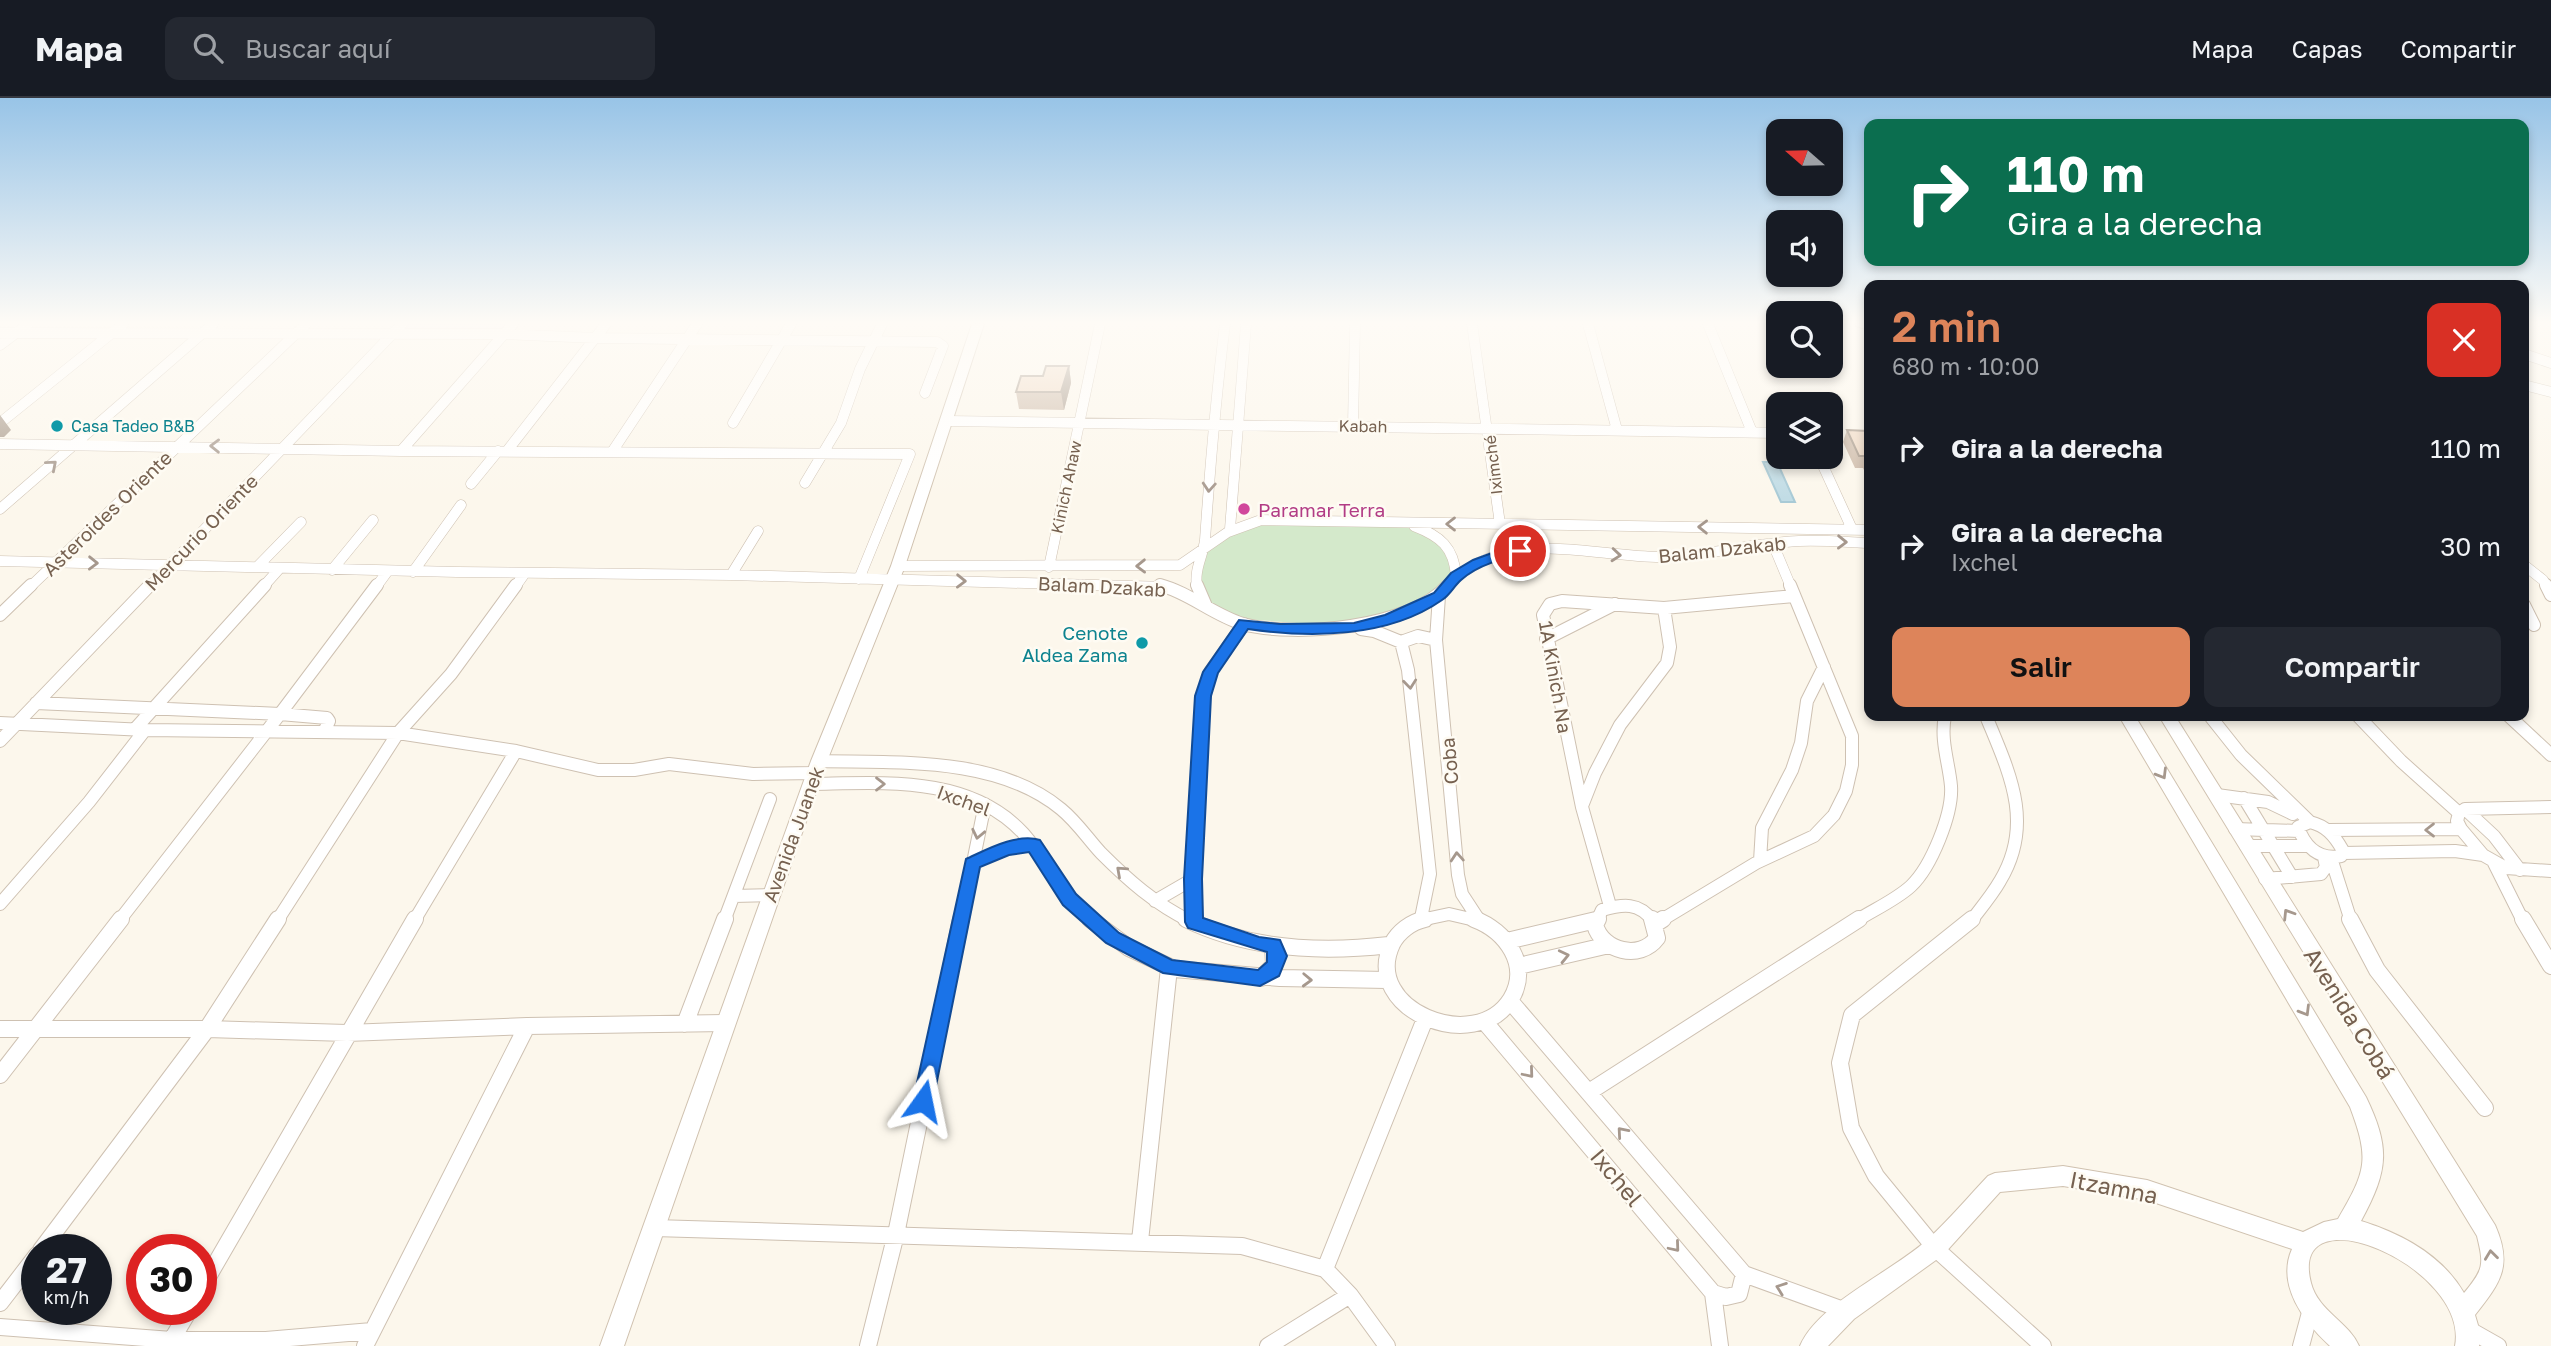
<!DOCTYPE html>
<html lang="es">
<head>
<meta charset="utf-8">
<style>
  :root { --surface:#171b24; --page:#242831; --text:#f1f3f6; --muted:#9ea1a6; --line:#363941; --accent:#dd845a }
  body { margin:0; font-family:"Golos Text",sans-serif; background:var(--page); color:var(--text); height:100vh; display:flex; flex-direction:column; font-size:26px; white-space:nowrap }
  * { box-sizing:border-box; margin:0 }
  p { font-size:23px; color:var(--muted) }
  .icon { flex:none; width:38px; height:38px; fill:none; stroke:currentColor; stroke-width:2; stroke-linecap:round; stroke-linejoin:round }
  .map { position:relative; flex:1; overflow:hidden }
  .panel { position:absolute; left:1864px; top:182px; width:665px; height:441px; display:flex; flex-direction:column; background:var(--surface); border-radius:14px; box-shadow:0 4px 10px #0003 }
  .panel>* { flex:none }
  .guide { position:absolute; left:1864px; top:21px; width:665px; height:147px; border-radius:14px; box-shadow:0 4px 10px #0003; background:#0b6e4f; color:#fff; overflow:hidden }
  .needle { width:46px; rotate:290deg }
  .fabs { position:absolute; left:1766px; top:21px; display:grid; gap:14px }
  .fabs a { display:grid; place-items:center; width:77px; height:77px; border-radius:14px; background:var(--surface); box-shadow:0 4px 10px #0003; font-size:35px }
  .speed { position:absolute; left:21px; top:1136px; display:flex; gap:14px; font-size:35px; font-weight:700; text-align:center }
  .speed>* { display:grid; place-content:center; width:91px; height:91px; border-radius:50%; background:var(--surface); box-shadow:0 4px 10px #0003; line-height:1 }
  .speed small { font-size:18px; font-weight:400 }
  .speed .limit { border:10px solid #d22; background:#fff; color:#111 }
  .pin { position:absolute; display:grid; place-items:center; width:60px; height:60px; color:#fff; margin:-30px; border:4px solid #fff; border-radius:50%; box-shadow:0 2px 7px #0007 }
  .me { position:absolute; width:77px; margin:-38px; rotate:12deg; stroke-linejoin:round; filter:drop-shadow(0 0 5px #0008) }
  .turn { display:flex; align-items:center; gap:24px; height:147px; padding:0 28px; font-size:32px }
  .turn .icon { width:91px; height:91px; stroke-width:2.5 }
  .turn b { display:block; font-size:49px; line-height:60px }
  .round { display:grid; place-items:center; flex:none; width:74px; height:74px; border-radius:14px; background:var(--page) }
  .overview { display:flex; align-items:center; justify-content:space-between; height:119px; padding:0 28px }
  h1 { font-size:42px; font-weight:600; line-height:52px; color:var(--accent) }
  .button { display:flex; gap:14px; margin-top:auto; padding:14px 28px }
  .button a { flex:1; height:80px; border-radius:14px; background:var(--accent); color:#111; font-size:28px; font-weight:600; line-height:80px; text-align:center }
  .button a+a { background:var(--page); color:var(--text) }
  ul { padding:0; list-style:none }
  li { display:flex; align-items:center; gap:21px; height:98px; padding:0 28px }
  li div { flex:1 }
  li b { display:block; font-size:26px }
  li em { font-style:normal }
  header { display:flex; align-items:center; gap:42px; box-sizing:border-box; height:98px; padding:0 35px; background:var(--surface); border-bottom:2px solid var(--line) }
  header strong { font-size:33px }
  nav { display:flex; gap:38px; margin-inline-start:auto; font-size:24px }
  .search { width:490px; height:63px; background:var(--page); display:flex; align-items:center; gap:18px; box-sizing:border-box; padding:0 24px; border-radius:14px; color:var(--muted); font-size:26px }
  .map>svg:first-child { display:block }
  .education { fill:#f4e8f9 }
  .green { fill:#d4e9cb }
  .water { fill:#c1dce5; stroke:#a8cad6; stroke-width:2 }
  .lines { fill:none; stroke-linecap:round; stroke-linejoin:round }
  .street-far2-casing { stroke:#cec1b2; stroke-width:11 }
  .street-far1-casing { stroke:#cec1b2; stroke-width:14 }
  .street-casing { stroke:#cec1b2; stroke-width:18 }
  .secondary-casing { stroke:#d0c2b0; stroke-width:2 }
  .street-far2 { stroke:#fff; stroke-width:10 }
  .street-far1 { stroke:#fff; stroke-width:12 }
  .street { stroke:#fff; stroke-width:16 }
  .secondary { fill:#fff; fill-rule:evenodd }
  .wall { fill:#cebba9 }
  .shaded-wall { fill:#a8998a }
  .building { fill:#f0dac5; stroke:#a8998a; stroke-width:2 }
  .oneway { stroke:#a6988d }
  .route { fill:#1a73e8; stroke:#114b97; stroke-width:2 }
  .culture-dot { fill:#0f9aa8; stroke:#fefbf3; stroke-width:2.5 }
  .hotel-dot { fill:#d1479c; stroke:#fefbf3; stroke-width:2.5 }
  .labels { text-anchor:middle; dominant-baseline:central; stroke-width:5; stroke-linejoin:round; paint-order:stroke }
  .far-culture-label { font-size:16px; fill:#0d838f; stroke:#fefbf3; text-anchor:start }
  .far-street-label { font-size:16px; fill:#766150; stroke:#fefbf3 }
  .hotel-label { font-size:19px; fill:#b23c85; stroke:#fefbf3; text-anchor:start }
  .street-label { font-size:19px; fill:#766150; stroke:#fefbf3 }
  .culture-label { font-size:19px; fill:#0d838f; stroke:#fefbf3; text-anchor:end }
  .near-street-label { font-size:23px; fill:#766150; stroke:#fefbf3 }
</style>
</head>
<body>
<header>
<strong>Mapa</strong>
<div class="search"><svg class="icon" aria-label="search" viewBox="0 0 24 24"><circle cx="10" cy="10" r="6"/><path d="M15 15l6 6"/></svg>Buscar aquí</div>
<nav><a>Mapa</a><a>Capas</a><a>Compartir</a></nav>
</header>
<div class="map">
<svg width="2551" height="1248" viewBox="0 0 2551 1248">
  <rect width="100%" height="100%" fill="#fcf7ec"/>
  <!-- education -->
  <path class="education" d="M 408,226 L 506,226 L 499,233 L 401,233 Z"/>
  <!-- green -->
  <path class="green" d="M 1247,425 L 1407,428 L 1448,450 L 1453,476 L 1435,498 L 1376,520 L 1324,527 L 1245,521 L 1214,510 L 1202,489 L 1201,466 L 1208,452 Z"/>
  <!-- water -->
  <path class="water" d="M 1763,364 L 1777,364 L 1795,404 L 1781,404 Z"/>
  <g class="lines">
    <!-- street-far2 casing -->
    <g class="street-far2-casing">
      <path id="street-far2" d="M 1472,226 L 1500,426
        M 1588,226 L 1617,332
        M 1708,226 L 1752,334
        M 0,235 L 505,236 L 596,240 L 937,244 L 943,248 L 925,295
        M 0,247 L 28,226
        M 2524,256 L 2551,265
        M 2524,287 L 2551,294
        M 948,323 L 1778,335
        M 0,325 L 123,226
        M 733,325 L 791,226
        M 1353,328 L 1355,226
        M 0,346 L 401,353 L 910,356 L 859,481
        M 401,353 L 513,226
        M 507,353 L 606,226
        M 612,354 L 697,226
        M 1819,359 L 1852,431
        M 805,385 L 841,325 L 860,271 L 882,226
        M 471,386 L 498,353
        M 0,411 L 213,226
        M 1414,428 C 1440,438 1454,449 1456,478
        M 1230,431 L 1246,226
        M 1773,446 L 1791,489
        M 0,463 L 457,474 L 731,477 L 758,433
        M 2524,467 L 2543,482 L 2547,489
        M 898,468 L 1180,467 L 1228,434 L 1261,422 L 1869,432
        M 257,469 L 301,424
        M 1049,469 L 1100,226
        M 332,472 L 373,422
        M 413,474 L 461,407
        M 731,477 L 1167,489
        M 30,489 L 306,226
        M 149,489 L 402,226
        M 263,489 L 280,470
        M 376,489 L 387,474
        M 515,489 L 525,475
        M 1197,489 C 1194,471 1203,458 1205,442 C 1210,369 1216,298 1225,226
        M 1447,489 C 1461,472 1484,460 1506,455 C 1557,443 1610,459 1661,459 C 1708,458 1753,445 1799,443 C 1822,442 1846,444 1869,445"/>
    </g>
    <!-- street-far1 casing -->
    <g class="street-far1-casing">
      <path id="street-far1" d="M 1160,487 C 1190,495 1213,517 1243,526 C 1295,540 1411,530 1448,487
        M 1197,487 L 1206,508
        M 2546,487 L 2551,497
        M 1439,498 L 1436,542 L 1458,777 L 1462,796 L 1479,822
        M 2524,507 L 2534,527
        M 0,517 L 31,487
        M 1361,531 L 1374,533 L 1401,544 L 1408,572 L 1430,776 L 1421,820
        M 1546,541 L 1615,506
        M 1401,544 L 1418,538 L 1436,542
        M 36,605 L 280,616 L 377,487
        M 2210,618 L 2241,657 L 2310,724
        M 2358,618 L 2401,663 L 2459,715
        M 2509,618 L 2551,657
        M 0,625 L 145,632 L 398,635 L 516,653 L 598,672 L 634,672 L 669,666 L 753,676 L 816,675
        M 135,631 L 265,487
        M 0,643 L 150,487
        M 819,663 C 897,665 997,658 1061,711 C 1077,724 1088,741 1101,755 C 1128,782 1155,806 1190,823
        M 812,686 C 884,685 969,677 1023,735 C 1048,763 1063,798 1092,823
        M 2217,697 L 2268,704 L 2293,716
        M 2244,700 L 2292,779
        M 1582,708 L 1595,675 L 1620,627 L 1667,565 L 1670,549 L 1664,510
        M 2465,711 L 2494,738 L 2520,772
        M 2310,724 C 2326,728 2334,737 2342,751 L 2341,758 C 2319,762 2305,749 2298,729 Z
        M 2235,731 L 2299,733
        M 2461,731 L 2483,757
        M 2328,732 L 2461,731 L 2457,723 L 2459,715 L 2465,711 L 2551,709
        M 2246,748 L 2308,748
        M 2343,755 L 2455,753 L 2483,757 L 2506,770 L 2551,773
        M 2331,760 L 2351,823
        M 1760,763 L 1762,730 L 1792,672 L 1801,645 L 1807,603 L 1824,569
        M 972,765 L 1006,751 L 1033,746
        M 2494,765 L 2523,823
        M 2265,781 L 2321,776 L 2326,769 L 2324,759
        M 734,798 L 772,797
        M 1155,803 L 1193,781
        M 0,806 L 89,704 L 145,632
        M 1610,808 L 1582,709 L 1543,517 L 1550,506 L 1562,503 L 1664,510 L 1794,498
        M 119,823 L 280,616 L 327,620 L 329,623 L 324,634
        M 277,823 L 398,635 L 451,576 L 516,487
        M 414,823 L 516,653
        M 724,823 L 770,701
        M 961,823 L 985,706
        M 1194,823 L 1193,781 L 1203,598 L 1210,574 L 1244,526
        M 1416,823 L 1449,816 L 1479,823
        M 1592,823 L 1596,822
        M 1597,823 L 1602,812 C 1623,806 1639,804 1653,823
        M 1660,823 L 1756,765 L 1814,738 L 1834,717 L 1846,693 L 1852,667 L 1852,638 L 1790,487
        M 1856,823 C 1873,812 1896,802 1911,788 C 1931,769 1953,716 1951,688 C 1949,665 1940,642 1945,618
        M 1971,823 C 1981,810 1992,797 2000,783 C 2035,725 2009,674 1986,618"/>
    </g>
    <!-- street casing -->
    <g class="street-casing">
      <path id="street" d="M 1090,821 L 1129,850 L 1174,871 L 1280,880 L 1387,882
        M 1186,821 C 1249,852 1320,855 1389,847
        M 1194,821 L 1194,824
        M 1425,821 C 1411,824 1398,834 1392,846 C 1361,912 1476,958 1511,901 C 1531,867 1506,833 1474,821
        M 1598,821 L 1595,827 C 1602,853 1640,863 1657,840 L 1652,821
        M 1972,821 L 1852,917 L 1840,965 L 1851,1030 L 1876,1078 L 1935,1150 L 2043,1248
        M 2350,821 L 2377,872 L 2485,1010
        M 2523,821 L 2551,868
        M 1655,826 L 1663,821
        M 1507,843 L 1596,822
        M 1519,868 L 1609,847
        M 1261,880 L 1274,867 L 1273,848
        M 1511,904 L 1744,1176 L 1846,1213
        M 1484,923 L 1713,1195 L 1720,1248
        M 685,926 L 725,821
        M 0,931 L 207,931 L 347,935 L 527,928 L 725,925
        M 0,977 L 121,821
        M 1589,994 L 1859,821
        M 654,1130 L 1242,1148 L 1325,1171 L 1350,1197 L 1387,1248
        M 1140,1143 L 1169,870
        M 41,1152 L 207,931 L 278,821
        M 1325,1171 L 1425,921
        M 201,1191 L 415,821
        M 1713,1195 L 1726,1199 L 1739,1196 L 1744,1176
        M 0,1205 L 37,1157
        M 0,1229 L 172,1242 L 266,1242 L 372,1233
        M 2468,1231 L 2498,1248
        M 168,1248 L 190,1211
        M 365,1248 L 527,928
        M 868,1248 L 896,1136 L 961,821
        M 1268,1248 L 1350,1197
        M 2301,1248 L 2311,1211"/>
    </g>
    <!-- secondary casing -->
    <g class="secondary-casing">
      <path id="secondary" d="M 972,226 L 984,226 L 905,468 L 827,663 L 624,1248 L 600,1248 L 811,663 L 891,468 Z
        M 1855,226 L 1869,226 L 1869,232 L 1856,228 Z
        M 2119,618 L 2135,618 L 2366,999 C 2391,1051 2388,1073 2361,1123 C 2400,1135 2442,1157 2464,1195 C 2484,1171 2484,1167 2477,1138 L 2159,618 L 2175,618 L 2495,1127 C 2513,1168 2501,1184 2475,1217 L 2480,1234 L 2479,1248 L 2455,1248 C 2470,1169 2287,1091 2311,1185 C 2318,1213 2349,1224 2359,1248 L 2330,1248 C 2304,1224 2276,1187 2292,1151 L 2147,1102 L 2063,1088 L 2000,1094 L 1943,1157 L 1854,1221 L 1828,1248 L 1800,1248 C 1818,1205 1894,1173 1928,1141 C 1949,1122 1968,1099 1988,1078 L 1995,1075 L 2063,1068 L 2147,1082 L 2303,1134 L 2324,1124 L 2338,1121 C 2366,1073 2370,1062 2350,1009 Z"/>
    </g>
    <!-- street-far2 -->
    <use href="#street-far2" class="street-far2"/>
    <!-- street-far1 -->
    <use href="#street-far1" class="street-far1"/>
    <!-- street -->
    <use href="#street" class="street"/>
    <!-- secondary -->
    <use href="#secondary" class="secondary"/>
  </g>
  <!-- wall -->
  <path class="wall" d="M 1069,268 L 1071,285 L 1064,312 L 1019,311 L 1016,294 L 1043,278 Z
    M 1847,332 L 1869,334 L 1869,378 L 1867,378 L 1863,370 L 1855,370 L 1843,344 Z"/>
  <!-- shaded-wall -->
  <path class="shaded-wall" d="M 1069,268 L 1071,285 L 1064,312 L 1061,294 Z
    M 0,317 L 11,332 L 4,339 L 0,339 Z"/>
  <!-- building -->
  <path class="building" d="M 1046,268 L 1069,268 L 1061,294 L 1016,294 L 1021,278 L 1043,278 Z
    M 1847,332 L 1868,333 L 1869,362 L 1867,358 L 1859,358 Z"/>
  <!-- one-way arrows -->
  <defs><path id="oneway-chevron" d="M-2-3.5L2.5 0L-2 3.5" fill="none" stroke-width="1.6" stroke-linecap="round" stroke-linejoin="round" transform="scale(1.75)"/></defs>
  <g class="oneway">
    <use href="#oneway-chevron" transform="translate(215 348) rotate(-179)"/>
    <use href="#oneway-chevron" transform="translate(52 367) rotate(-41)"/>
    <use href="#oneway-chevron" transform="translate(1209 389) rotate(94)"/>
    <use href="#oneway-chevron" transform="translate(1451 426) rotate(-180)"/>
    <use href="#oneway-chevron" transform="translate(1703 429) rotate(-179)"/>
    <use href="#oneway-chevron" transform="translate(1842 444) rotate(1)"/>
    <use href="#oneway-chevron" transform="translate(1616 457) rotate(5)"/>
    <use href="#oneway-chevron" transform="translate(93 465) rotate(1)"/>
    <use href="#oneway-chevron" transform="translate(1141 468) rotate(179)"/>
    <use href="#oneway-chevron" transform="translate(961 483) rotate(1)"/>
    <use href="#oneway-chevron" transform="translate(1410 586) rotate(84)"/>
    <use href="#oneway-chevron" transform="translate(2162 676) rotate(59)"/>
    <use href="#oneway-chevron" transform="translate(880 686)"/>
    <use href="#oneway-chevron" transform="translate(2430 732) rotate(180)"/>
    <use href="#oneway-chevron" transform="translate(978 736) rotate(102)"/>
    <use href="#oneway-chevron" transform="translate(1457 759) rotate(-94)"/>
    <use href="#oneway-chevron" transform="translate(1121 773) rotate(-138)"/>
    <use href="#oneway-chevron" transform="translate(2288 816) rotate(-122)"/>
    <use href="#oneway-chevron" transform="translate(1564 858) rotate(-13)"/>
    <use href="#oneway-chevron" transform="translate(1307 882) rotate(2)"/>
    <use href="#oneway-chevron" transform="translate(2305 913) rotate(59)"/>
    <use href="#oneway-chevron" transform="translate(1529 975) rotate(50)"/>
    <use href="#oneway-chevron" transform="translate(1622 1034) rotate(-131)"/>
    <use href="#oneway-chevron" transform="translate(1675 1149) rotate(50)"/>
    <use href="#oneway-chevron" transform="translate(2491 1157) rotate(-97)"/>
    <use href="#oneway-chevron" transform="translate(1781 1190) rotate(-160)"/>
  </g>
  <!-- sky -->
  <linearGradient id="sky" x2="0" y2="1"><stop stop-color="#98c4e7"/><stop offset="0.56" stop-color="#fefbf6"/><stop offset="1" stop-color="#fefbf6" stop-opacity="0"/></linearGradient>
  <rect width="2551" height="401" fill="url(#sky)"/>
  <!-- route -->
  <path class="route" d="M 1520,448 L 1525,450 L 1525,456 C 1502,461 1479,466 1461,482 C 1454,488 1450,497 1442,502 C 1388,540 1310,540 1248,531 L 1218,575 L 1211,598 L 1202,781 L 1203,820 L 1259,839 L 1280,842 L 1287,858 L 1279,878 L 1260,888 L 1163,875 L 1106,845 L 1063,807 L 1029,754 L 1009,757 L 980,769 L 933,1003 L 930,1010 L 923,1013 L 916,1010 L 913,1003 L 966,761 C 986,752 1016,735 1040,742 L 1076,796 L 1119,835 L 1172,862 L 1258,872 L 1267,864 L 1267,854 L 1188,830 L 1185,824 L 1184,781 L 1195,598 L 1203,574 L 1239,522 L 1280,526 L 1354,525 L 1385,517 L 1434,495 L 1451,475 L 1473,462 L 1500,452 Z"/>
  <!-- markers -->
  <g class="culture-dot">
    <circle cx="57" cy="328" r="7"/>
    <circle cx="1142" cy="545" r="7"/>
  </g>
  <circle class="hotel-dot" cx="1244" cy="411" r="7"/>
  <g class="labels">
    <!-- far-culture labels -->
    <g class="far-culture-label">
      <text x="71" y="328">Casa Tadeo B&amp;B</text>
    </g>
    <!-- far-street labels -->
    <g class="far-street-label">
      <text transform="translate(1363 328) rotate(1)">Kabah</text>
      <text transform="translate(1493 367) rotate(-97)">Iximché</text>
      <text transform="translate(1066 389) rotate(-78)">Kinich Ahaw</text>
    </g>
    <!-- hotel labels -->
    <g class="hotel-label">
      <text x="1258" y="411">Paramar Terra</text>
    </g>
    <!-- street labels -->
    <g class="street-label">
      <text transform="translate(107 415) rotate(-44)">Asteroides Oriente</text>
      <text transform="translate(201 434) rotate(-46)">Mercurio Oriente</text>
      <text transform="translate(1722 451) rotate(-6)">Balam Dzakab</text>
      <text transform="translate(1102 488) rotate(3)">Balam Dzakab</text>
      <text transform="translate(1556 579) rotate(80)">1A Kinich Na</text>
      <text transform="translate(1449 663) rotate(-95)">Coba</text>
      <text transform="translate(964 702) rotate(20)">Ixchel</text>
      <text transform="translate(793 736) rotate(-70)">Avenida Juanek</text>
    </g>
    <!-- culture labels -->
    <g class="culture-label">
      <text x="1128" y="534">Cenote<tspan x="1128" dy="22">Aldea Zama</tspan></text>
    </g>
    <!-- near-street labels -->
    <g class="near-street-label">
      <text transform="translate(2350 915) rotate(58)">Avenida Cobá</text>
      <text transform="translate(1617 1079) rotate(50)">Ixchel</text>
      <text transform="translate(2114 1089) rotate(11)">Itzamna</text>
    </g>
  </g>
</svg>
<div class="fabs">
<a><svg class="needle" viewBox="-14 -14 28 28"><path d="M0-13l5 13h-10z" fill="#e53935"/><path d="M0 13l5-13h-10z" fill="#9ea1a6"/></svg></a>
<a><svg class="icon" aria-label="sound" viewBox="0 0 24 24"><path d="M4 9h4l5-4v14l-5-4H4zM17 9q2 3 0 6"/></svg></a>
<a><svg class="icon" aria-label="search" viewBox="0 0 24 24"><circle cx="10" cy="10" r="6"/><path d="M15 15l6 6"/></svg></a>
<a><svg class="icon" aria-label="layers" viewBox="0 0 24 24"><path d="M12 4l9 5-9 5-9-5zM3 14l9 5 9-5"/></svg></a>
</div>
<div class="speed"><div>27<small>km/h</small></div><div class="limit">30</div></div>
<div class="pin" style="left:1520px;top:453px;background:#d93025"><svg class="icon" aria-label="arrive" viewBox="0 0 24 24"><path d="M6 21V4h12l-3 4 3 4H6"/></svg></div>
<svg class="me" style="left:923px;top:1003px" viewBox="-20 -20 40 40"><path d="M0-17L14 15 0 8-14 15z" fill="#1a73e8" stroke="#fff" stroke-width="4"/></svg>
<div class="guide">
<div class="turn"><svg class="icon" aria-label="right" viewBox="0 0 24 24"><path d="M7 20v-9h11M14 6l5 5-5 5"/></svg><div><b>110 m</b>Gira a la derecha</div></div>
</div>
<section class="panel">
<div class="overview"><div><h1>2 min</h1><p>680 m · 10:00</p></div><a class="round" style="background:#d93025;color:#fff"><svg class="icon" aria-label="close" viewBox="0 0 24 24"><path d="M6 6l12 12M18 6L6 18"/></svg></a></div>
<ul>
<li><svg class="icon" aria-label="right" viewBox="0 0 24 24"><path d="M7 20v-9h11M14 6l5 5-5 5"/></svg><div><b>Gira a la derecha</b></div><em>110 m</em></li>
<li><svg class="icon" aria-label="right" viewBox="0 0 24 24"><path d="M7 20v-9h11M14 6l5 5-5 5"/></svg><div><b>Gira a la derecha</b><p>Ixchel</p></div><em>30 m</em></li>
</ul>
<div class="button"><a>Salir</a><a>Compartir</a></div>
</section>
</div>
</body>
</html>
